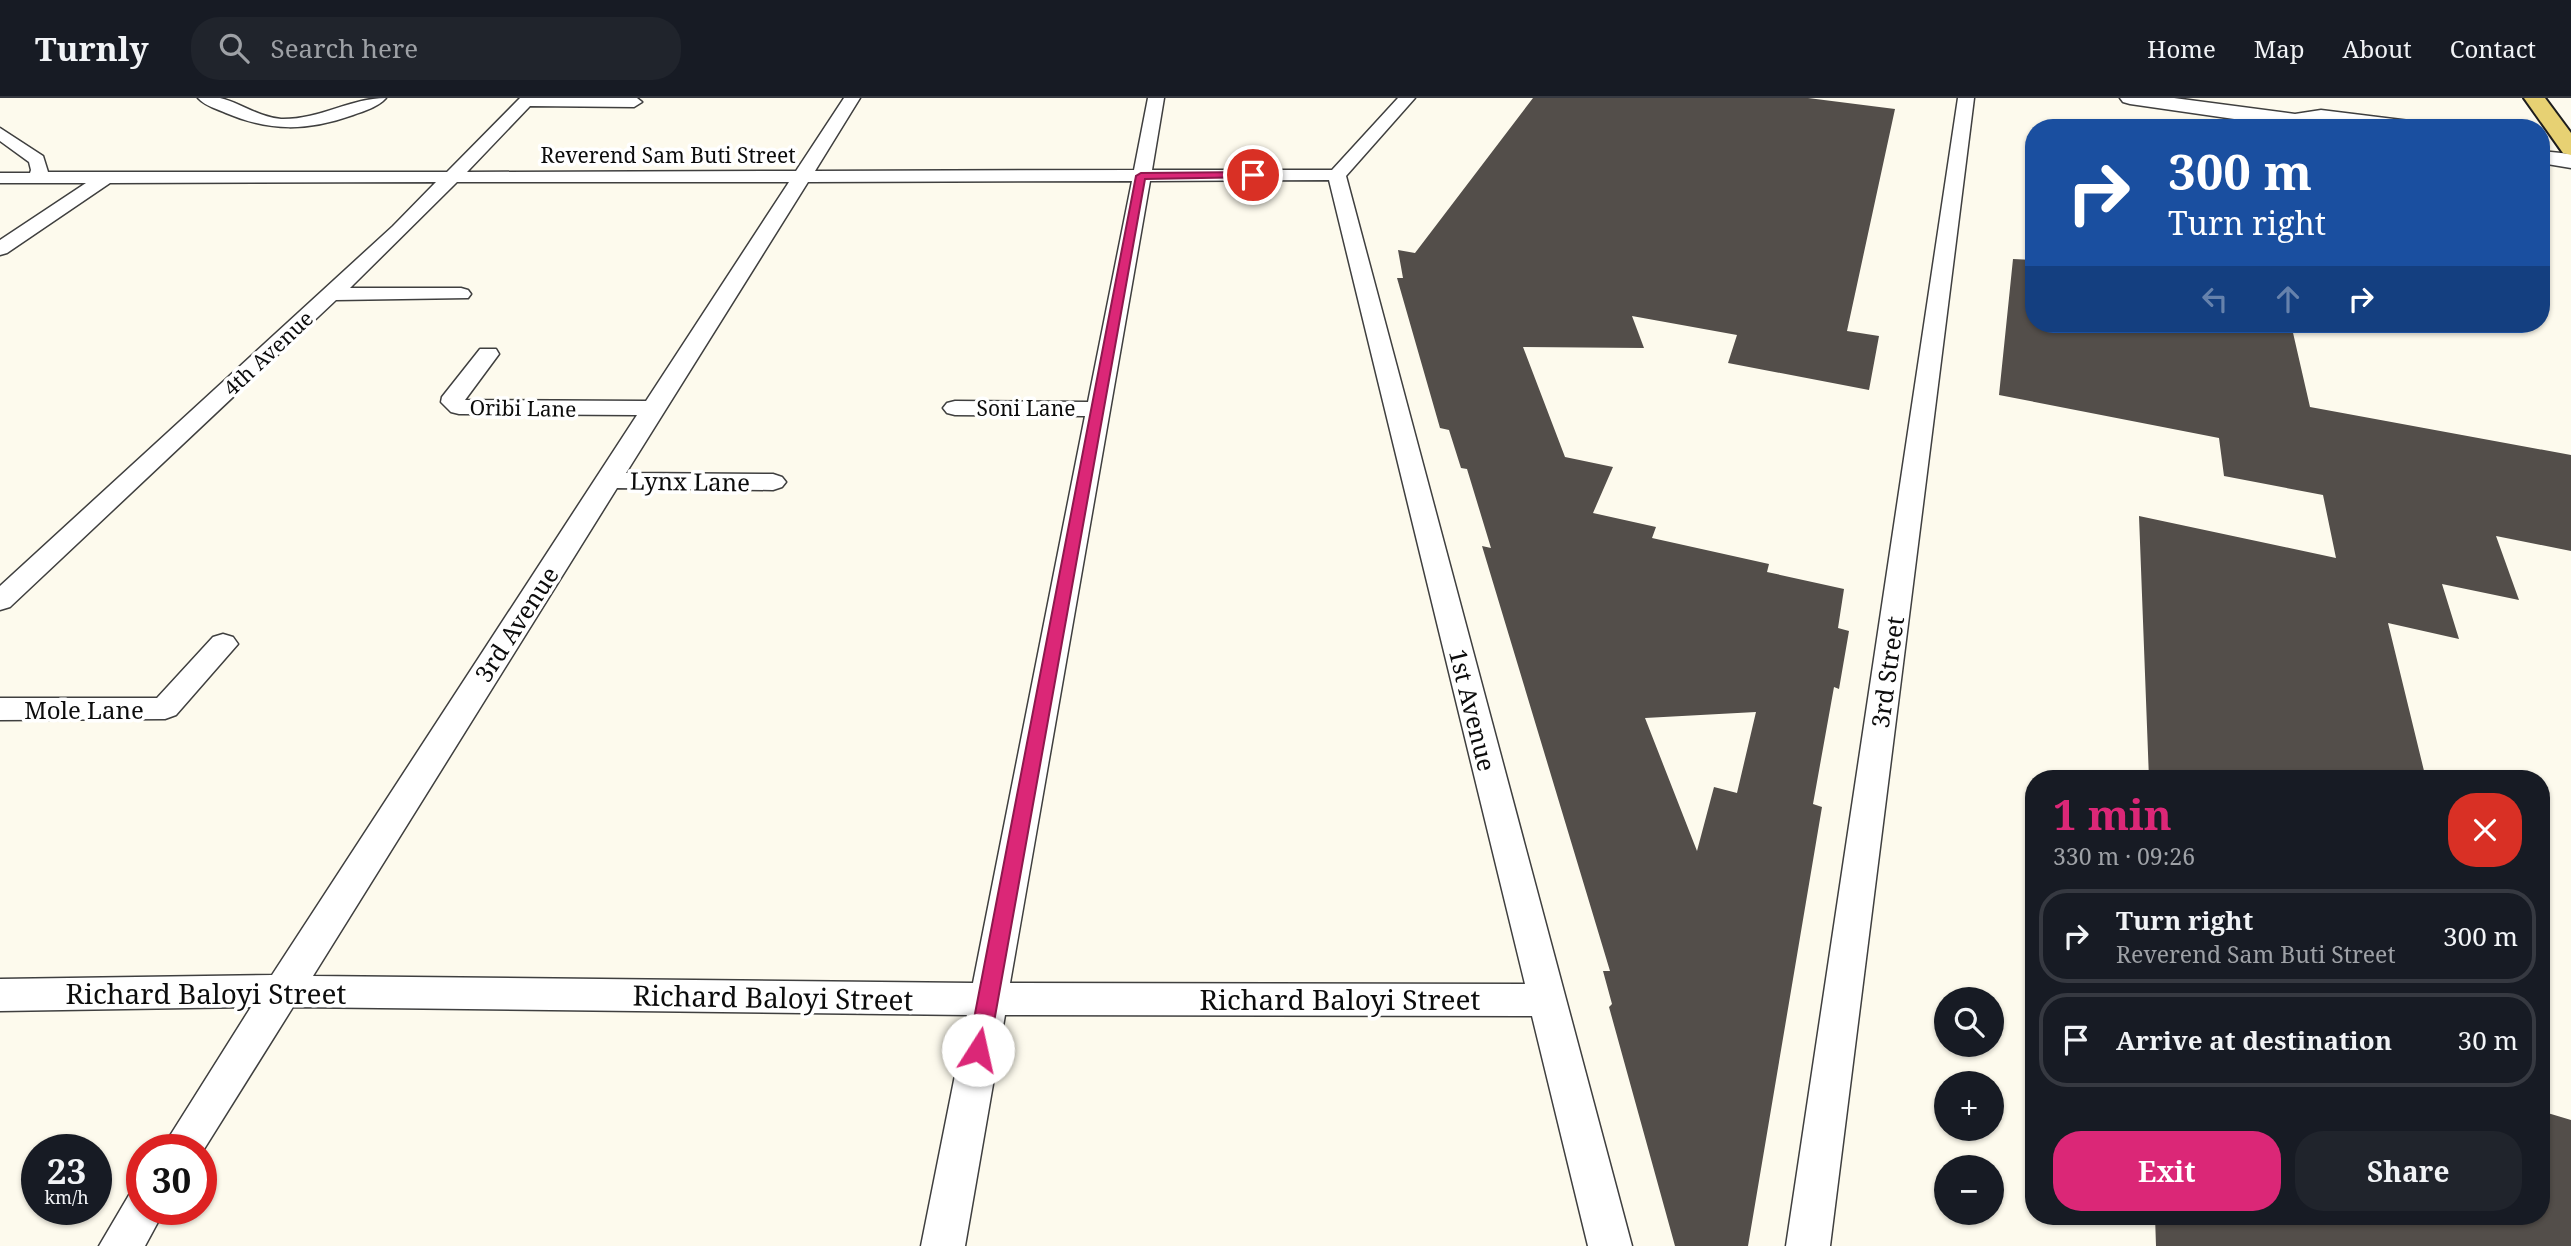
<!DOCTYPE html>
<html lang="en">
<head>
<meta charset="utf-8">
<style>
  :root { --surface:#171b24; --page:#20242c; --text:#f1f3f6; --muted:#9ea1a6; --line:#363941; --accent:#db2777 }
  body { margin:0; font-family:"Noto Serif",serif; background:var(--page); color:var(--text); height:100vh; display:flex; flex-direction:column; font-size:26px; white-space:nowrap }
  * { box-sizing:border-box; margin:0 }
  p { font-size:23px; color:var(--muted) }
  .icon { flex:none; width:38px; height:38px; fill:none; stroke:currentColor; stroke-width:2; stroke-linecap:round; stroke-linejoin:round }
  .map { position:relative; flex:1; overflow:hidden }
  .drawer { position:absolute; left:2025px; top:672px; width:525px; height:455px; display:flex; flex-direction:column; background:var(--surface); border-radius:28px; box-shadow:0 2px 5px #0004 }
  .drawer>* { flex:none }
  .banner { position:absolute; left:2025px; top:21px; width:525px; height:214px; border-radius:28px; box-shadow:0 2px 5px #0004; background:#1a4fa0; color:#fff; overflow:hidden }
  .tools { position:absolute; left:1934px; top:889px; display:grid; gap:14px }
  .tools a { display:grid; place-items:center; width:70px; height:70px; border-radius:50%; background:var(--surface); box-shadow:0 2px 5px #0004; font-size:35px }
  .speed { position:absolute; left:21px; top:1036px; display:flex; gap:14px; font-size:35px; font-weight:700; text-align:center }
  .speed>* { display:grid; place-content:center; width:91px; height:91px; border-radius:50%; background:var(--surface); box-shadow:0 2px 5px #0004; line-height:1 }
  .speed small { font-size:18px; font-weight:400 }
  .speed .limit { border:10px solid #d22; background:#fff; color:#111 }
  .pin { position:absolute; display:grid; place-items:center; width:60px; height:60px; color:#fff; margin:-30px; border:4px solid #fff; border-radius:50%; box-shadow:0 2px 7px #0007 }
  .me { position:absolute; width:77px; margin:-38px; rotate:10deg; stroke-linejoin:round; filter:drop-shadow(0 0 5px #0008) }
  .turn { display:flex; align-items:center; gap:24px; height:147px; padding:0 28px; font-size:32px }
  .turn .icon { width:91px; height:91px; stroke-width:2.5 }
  .turn b { display:block; font-size:49px; line-height:60px }
  .lanes { display:flex; align-items:center; height:66px; padding:0 28px; background:#0003; justify-content:center; gap:35px; direction:ltr }
  .lanes .off { opacity:.35 }
  .round { display:grid; place-items:center; flex:none; width:74px; height:74px; border-radius:28px; background:var(--page) }
  .overview { display:flex; align-items:center; justify-content:space-between; height:119px; padding:0 28px }
  h1 { font-size:42px; font-weight:700; line-height:52px; color:var(--accent) }
  .primary-button { display:flex; gap:14px; margin-top:auto; padding:14px 28px }
  .primary-button a { flex:1; height:80px; border-radius:28px; background:var(--accent); color:#fff; font-size:28px; font-weight:700; line-height:80px; text-align:center }
  .primary-button a+a { background:var(--page); color:var(--text) }
  ul { padding:0; list-style:none }
  li { display:flex; align-items:center; gap:21px; height:94px; margin:0 14px 10px; padding:0 14px; border:4px solid var(--line); border-radius:28px }
  li div { flex:1 }
  li b { display:block; font-size:26px }
  li em { font-style:normal }
  header { display:flex; align-items:center; gap:42px; box-sizing:border-box; height:98px; padding:0 35px; background:var(--surface); border-bottom:2px solid var(--line) }
  header strong { font-size:33px }
  nav { display:flex; gap:38px; margin-inline-start:auto; font-size:24px }
  .search { width:490px; height:63px; background:var(--page); display:flex; align-items:center; gap:18px; box-sizing:border-box; padding:0 24px; border-radius:28px; color:var(--muted); font-size:26px }
  .map>svg:first-child { display:block }
  .building { fill:#534e4a; fill-rule:evenodd }
  .lines { fill:none; stroke-linecap:round; stroke-linejoin:round }
  .minor-casing { stroke:#3f3f3f; stroke-width:3 }
  .tertiary-casing { stroke:#3f3f3f; stroke-width:3 }
  .primary-casing { stroke:#1d1d1d; stroke-width:4 }
  .minor { fill:#fff; fill-rule:evenodd }
  .tertiary { fill:#fff; fill-rule:evenodd }
  .primary { fill:#e7d173; fill-rule:evenodd }
  .route { fill:#db2777; stroke:#8e194d; stroke-width:2 }
  .labels { text-anchor:middle; dominant-baseline:central; stroke-width:7; stroke-linejoin:round; paint-order:stroke }
  .far-street-label { font-size:21px; fill:#0c0c0c; stroke:#fff }
  .street-label { font-size:24px; fill:#0c0c0c; stroke:#fff }
  .near-street-label { font-size:28px; fill:#0c0c0c; stroke:#fff }
</style>
</head>
<body>
<header>
<strong>Turnly</strong>
<div class="search"><svg class="icon" aria-label="search" viewBox="0 0 24 24"><circle cx="10" cy="10" r="6"/><path d="M15 15l6 6"/></svg>Search here</div>
<nav><a>Home</a><a>Map</a><a>About</a><a>Contact</a></nav>
</header>
<div class="map">
<svg width="2571" height="1148" viewBox="0 0 2571 1148">
  <rect width="100%" height="100%" fill="#fdfaed"/>
  <!-- building -->
  <path class="building" d="M 1533,0 L 1808,0 L 1895,11 L 1847,233 L 1879,238 L 1869,292 L 1728,265 L 1737,237 L 1632,218 L 1644,250 L 1523,249 L 1565,359 L 1613,369 L 1593,415 L 1656,429 L 1652,440 L 1769,466 L 1767,474 L 1844,491 L 1838,530 L 1849,533 L 1839,591 L 1834,589 L 1813,706 L 1822,709 L 1748,1148 L 1675,1148 L 1609,909 L 1612,906 L 1603,873 L 1610,873 L 1482,448 L 1491,450 L 1467,371 L 1461,370 L 1449,332 L 1440,330 L 1397,180 L 1403,180 L 1398,152 L 1415,155 ZM 1756,614 L 1737,695 L 1714,689 L 1697,753 L 1645,620 Z
    M 2013,161 L 2034,162 L 2034,226 L 2291,226 L 2310,309 L 2571,357 L 2571,453 L 2496,438 L 2519,502 L 2442,486 L 2459,541 L 2388,525 L 2426,681 L 2149,681 L 2139,418 L 2336,460 L 2323,397 L 2224,378 L 2219,340 L 1999,297 Z
    M 2541,1013 L 2571,1022 L 2571,1148 L 2156,1148 L 2155,1118 L 2541,1118 Z"/>
  <g class="lines">
    <!-- minor casing -->
    <g class="minor-casing">
      <path id="minor" d="M 198,0 C 205,0 213,0 220,0 C 241,5 258,19 281,21 C 319,22 350,0 386,0 C 378,9 364,13 353,17 C 308,33 270,34 226,15 C 217,11 205,8 198,0 Z
        M 520,0 L 637,0 L 642,4 L 634,9 L 530,8 L 467,74 L 796,73 L 844,0 L 860,0 L 815,73 L 1134,72 L 1148,0 L 1164,0 L 1152,72 L 1332,72 L 1398,0 L 1415,0 L 1346,78 L 1632,1148 L 1588,1148 L 1532,918 L 1005,917 L 965,1148 L 921,1148 L 967,917 L 293,909 L 201,1056 L 201,1052 L 161,1052 L 251,909 L 0,913 L 0,881 L 272,877 L 637,317 L 459,316 L 451,314 L 441,304 L 442,299 L 480,251 L 496,251 L 499,256 L 465,302 L 646,303 L 789,84 L 457,84 L 350,190 L 461,190 L 468,192 L 471,196 L 468,200 L 336,202 L 10,509 L 0,512 L 0,488 L 393,128 L 436,84 L 110,85 L 7,155 L 0,157 L 0,142 L 86,85 L 0,85 L 0,75 L 30,75 L 31,72 L 29,64 L 0,43 L 0,30 L 43,58 L 48,74 L 447,74 ZM 1329,82 L 1525,886 L 1010,885 L 1150,83 ZM 1132,83 L 1088,304 L 955,303 L 947,305 L 943,310 L 947,315 L 955,317 L 1085,318 L 973,885 L 313,878 L 617,390 L 773,392 L 782,389 L 786,384 L 782,379 L 773,376 L 626,375 L 808,84 Z
        M 1958,0 L 1974,0 L 1830,1148 L 1786,1148 Z
        M 223,536 L 233,539 L 238,546 L 176,617 L 165,621 L 0,622 L 0,600 L 157,600 L 213,539 Z
        M 142,1092 L 142,1111 L 165,1111 L 145,1148 L 99,1148 L 129,1097 Z"/>
    </g>
    <!-- tertiary casing -->
    <g class="tertiary-casing">
      <path id="tertiary" d="M 2120,0 L 2174,0 L 2295,16 L 2321,12 L 2418,24 L 2425,26 L 2428,30 L 2366,30 L 2326,25 L 2332,30 L 2297,30 L 2130,6 L 2123,4 Z
        M 2541,53 L 2571,56 L 2571,70 L 2541,65 Z"/>
    </g>
    <!-- primary casing -->
    <g class="primary-casing">
      <path id="primary" d="M 2524,0 L 2545,0 L 2571,35 L 2571,57 L 2563,55 Z"/>
    </g>
    <!-- minor -->
    <use href="#minor" class="minor"/>
    <!-- tertiary -->
    <use href="#tertiary" class="tertiary"/>
    <!-- primary -->
    <use href="#primary" class="primary"/>
  </g>
  <!-- route -->
  <path class="route" d="M 1253,74 L 1256,75 L 1256,79 L 1145,81 L 989,952 L 986,959 L 978,961 L 971,959 L 968,952 L 1136,78 L 1141,75 Z"/>
  <g class="labels">
    <!-- far-street labels -->
    <g class="far-street-label">
      <text x="668" y="57">Reverend Sam Buti Street</text>
      <text transform="translate(268 255) rotate(-43)">4th Avenue</text>
      <text transform="translate(523 310) rotate(1)">Oribi Lane</text>
      <text x="1026" y="310">Soni Lane</text>
    </g>
    <!-- street labels -->
    <g class="street-label">
      <text transform="translate(690 383) rotate(1)">Lynx Lane</text>
      <text transform="translate(516 526) rotate(-57)">3rd Avenue</text>
      <text transform="translate(1887 574) rotate(-82)">3rd Street</text>
      <text x="84" y="611">Mole Lane</text>
      <text transform="translate(1473 612) rotate(76)">1st Avenue</text>
    </g>
    <!-- near-street labels -->
    <g class="near-street-label">
      <text x="206" y="895">Richard Baloyi Street</text>
      <text transform="translate(773 899) rotate(1)">Richard Baloyi Street</text>
      <text x="1340" y="901">Richard Baloyi Street</text>
    </g>
  </g>
</svg>
<div class="tools">
<a><svg class="icon" aria-label="search" viewBox="0 0 24 24"><circle cx="10" cy="10" r="6"/><path d="M15 15l6 6"/></svg></a>
<a>+</a>
<a>−</a>
</div>
<div class="speed"><div>23<small>km/h</small></div><div class="limit">30</div></div>
<div class="pin" style="left:1253px;top:77px;background:#d93025"><svg class="icon" aria-label="arrive" viewBox="0 0 24 24"><path d="M6 21V4h12l-3 4 3 4H6"/></svg></div>
<svg class="me" style="left:978px;top:952px" viewBox="-20 -20 40 40"><circle r="19" fill="#fff"/><path d="M0-13L10 11 0 6-10 11z" fill="#db2777"/></svg>
<div class="banner">
<div class="turn"><svg class="icon" aria-label="right" viewBox="0 0 24 24"><path d="M7 20v-9h11M14 6l5 5-5 5"/></svg><div><b>300 m</b>Turn right</div></div>
<div class="lanes"><svg class="icon off" aria-label="left" viewBox="0 0 24 24"><path d="M17 20v-9H6M10 6l-5 5 5 5"/></svg><svg class="icon off" aria-label="ahead" viewBox="0 0 24 24"><path d="M12 20V5M6 11l6-6 6 6"/></svg><svg class="icon" aria-label="right" viewBox="0 0 24 24"><path d="M7 20v-9h11M14 6l5 5-5 5"/></svg></div>
</div>
<section class="drawer">
<div class="overview"><div><h1>1 min</h1><p>330 m · 09:26</p></div><a class="round" style="background:#d93025;color:#fff"><svg class="icon" aria-label="close" viewBox="0 0 24 24"><path d="M6 6l12 12M18 6L6 18"/></svg></a></div>
<ul>
<li><svg class="icon" aria-label="right" viewBox="0 0 24 24"><path d="M7 20v-9h11M14 6l5 5-5 5"/></svg><div><b>Turn right</b><p>Reverend Sam Buti Street</p></div><em>300 m</em></li>
<li><svg class="icon" aria-label="arrive" viewBox="0 0 24 24"><path d="M6 21V4h12l-3 4 3 4H6"/></svg><div><b>Arrive at destination</b></div><em>30 m</em></li>
</ul>
<div class="primary-button"><a>Exit</a><a>Share</a></div>
</section>
</div>
</body>
</html>
